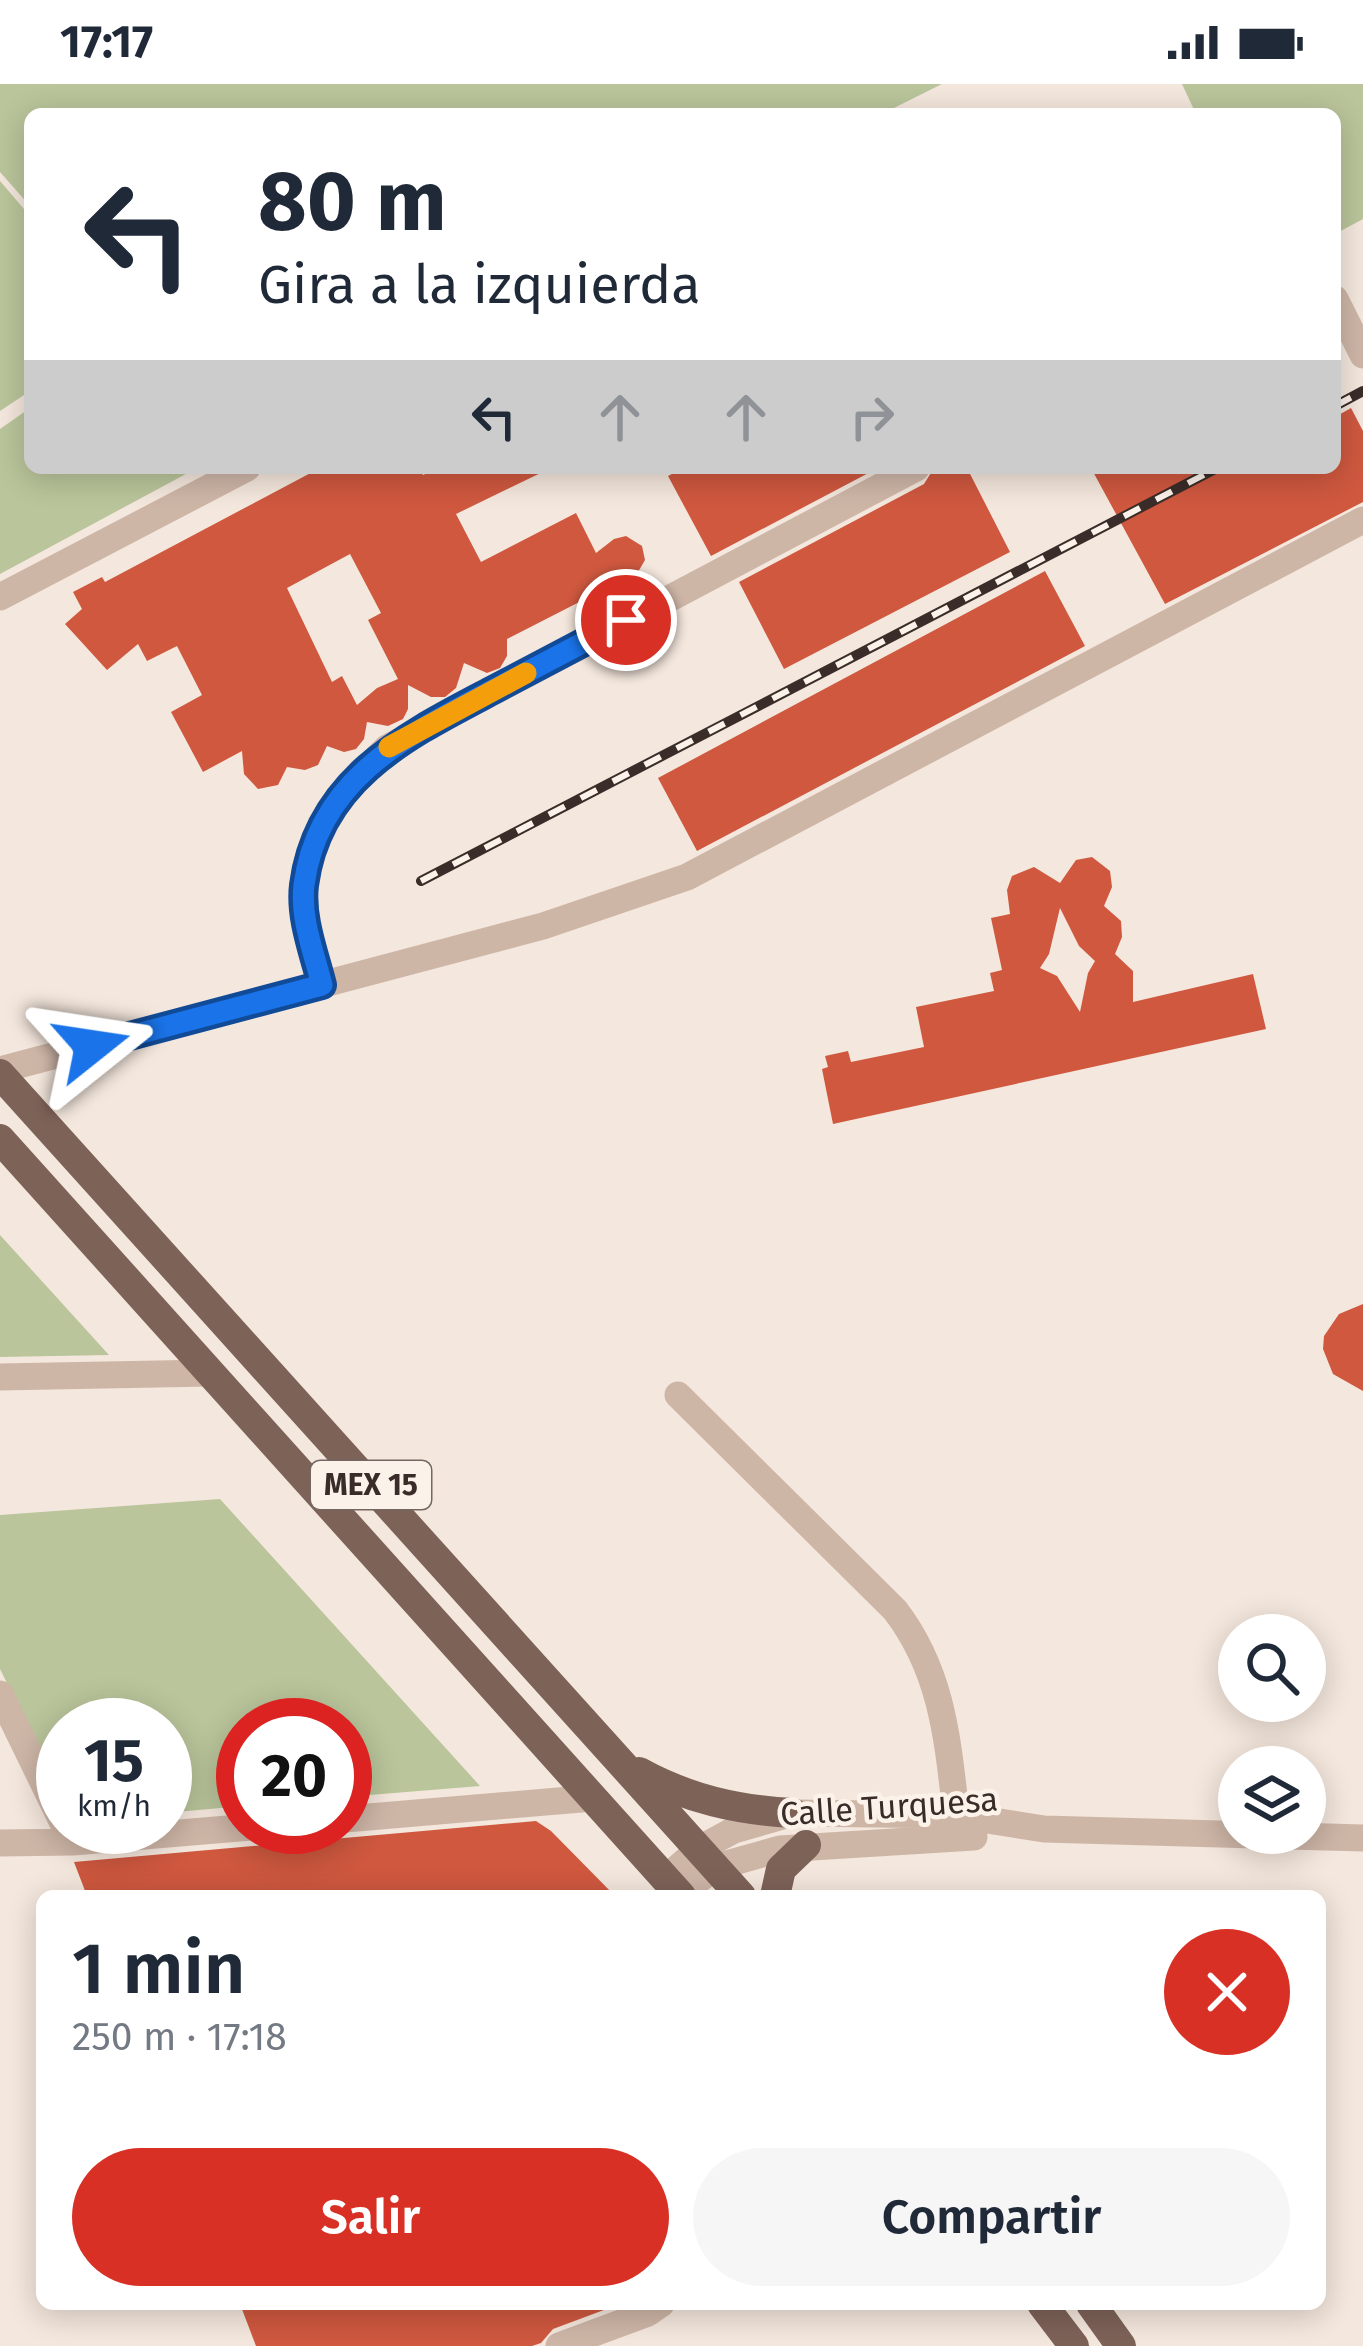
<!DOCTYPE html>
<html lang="es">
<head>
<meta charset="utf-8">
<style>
  :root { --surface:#fff; --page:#f6f6f7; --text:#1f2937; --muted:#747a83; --accent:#d93025 }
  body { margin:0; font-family:"Fira Sans",sans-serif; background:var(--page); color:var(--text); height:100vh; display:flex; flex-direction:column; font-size:45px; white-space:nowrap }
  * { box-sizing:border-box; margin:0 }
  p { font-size:39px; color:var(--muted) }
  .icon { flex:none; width:66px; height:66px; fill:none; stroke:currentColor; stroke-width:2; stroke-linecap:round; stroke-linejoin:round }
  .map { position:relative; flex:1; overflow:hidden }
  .drawer { position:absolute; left:36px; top:1806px; width:1290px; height:420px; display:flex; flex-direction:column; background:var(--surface); border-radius:18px; box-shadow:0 6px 30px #0003 }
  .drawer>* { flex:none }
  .hud { position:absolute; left:24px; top:24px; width:1317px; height:366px; border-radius:18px; box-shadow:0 6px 30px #0003; background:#fff; color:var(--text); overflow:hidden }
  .controls { position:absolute; left:1218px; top:1530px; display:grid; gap:24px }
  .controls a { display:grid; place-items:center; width:108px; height:108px; border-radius:50%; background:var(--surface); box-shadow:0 6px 30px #0003; font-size:60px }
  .speed { position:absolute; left:36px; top:1614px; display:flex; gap:24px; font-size:60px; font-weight:700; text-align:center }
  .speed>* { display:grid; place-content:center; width:156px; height:156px; border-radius:50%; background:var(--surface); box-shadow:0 6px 30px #0003; line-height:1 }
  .speed small { font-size:30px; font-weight:400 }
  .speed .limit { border:18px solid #d22; background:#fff; color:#111 }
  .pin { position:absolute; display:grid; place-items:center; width:102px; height:102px; color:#fff; margin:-51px; border:6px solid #fff; border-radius:50%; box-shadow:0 3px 12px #0007 }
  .me { position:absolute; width:132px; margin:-66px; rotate:75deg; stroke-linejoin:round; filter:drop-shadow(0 0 9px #0008) }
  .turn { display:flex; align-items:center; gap:42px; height:252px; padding:0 36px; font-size:54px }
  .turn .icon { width:156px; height:156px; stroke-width:2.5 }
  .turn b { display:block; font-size:84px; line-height:102px }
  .lanes { display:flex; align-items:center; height:114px; padding:0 36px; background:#0003; justify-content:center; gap:60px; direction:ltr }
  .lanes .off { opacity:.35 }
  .round { display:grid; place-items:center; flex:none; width:126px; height:126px; border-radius:63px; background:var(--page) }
  .head { display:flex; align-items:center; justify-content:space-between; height:204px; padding:0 36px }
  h1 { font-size:72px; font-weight:600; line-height:90px }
  .primary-button { display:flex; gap:24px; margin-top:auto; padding:24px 36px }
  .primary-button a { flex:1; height:138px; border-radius:72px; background:var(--accent); color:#fff; font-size:48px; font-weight:600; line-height:138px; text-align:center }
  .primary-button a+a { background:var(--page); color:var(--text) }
  .status { display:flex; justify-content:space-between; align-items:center; height:84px; padding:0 60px; background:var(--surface); direction:ltr }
  .status svg { height:33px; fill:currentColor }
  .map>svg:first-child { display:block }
  .green { fill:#bac59b }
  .building { fill:#cf583f; fill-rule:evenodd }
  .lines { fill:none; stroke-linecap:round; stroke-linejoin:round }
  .minor { stroke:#ceb6a7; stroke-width:27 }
  .major { stroke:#7d6258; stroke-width:30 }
  .rail-casing { stroke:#3a2c28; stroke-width:10 }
  .rail { stroke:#fbf2ea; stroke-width:6; stroke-dasharray:18; stroke-linecap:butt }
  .route-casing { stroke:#114b97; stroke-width:30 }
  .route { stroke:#1a73e8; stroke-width:21 }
  .slow { stroke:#f59e0b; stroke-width:21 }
  .labels { text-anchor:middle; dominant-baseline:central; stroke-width:9; stroke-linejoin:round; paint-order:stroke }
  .shield { fill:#fbf2ea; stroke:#746762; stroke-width:3 }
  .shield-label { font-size:30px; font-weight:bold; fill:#3a2c28 }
  .street-label { font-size:33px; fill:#3a2c28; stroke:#fbf2ea }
</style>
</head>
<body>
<div class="status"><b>17:17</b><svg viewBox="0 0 49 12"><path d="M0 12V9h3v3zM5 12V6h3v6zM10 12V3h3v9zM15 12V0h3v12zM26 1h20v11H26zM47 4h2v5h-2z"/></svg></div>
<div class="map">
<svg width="1363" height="2262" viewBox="0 0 1363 2262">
  <rect width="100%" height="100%" fill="#f4e7dd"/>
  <!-- green -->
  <path class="green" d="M 0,0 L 942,0 L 882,30 L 30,30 L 30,122 L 0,88 Z
    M 1182,0 L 1363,0 L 1363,135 L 1335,150 L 1335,30 L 1196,30 Z
    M 0,97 L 30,132 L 30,307 L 0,327 Z
    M 30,324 L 30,384 L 197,384 L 0,490 L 0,345 Z
    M 0,1151 L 109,1271 L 0,1273 Z
    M 220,1415 L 480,1702 L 345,1713 L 345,1641 L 243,1641 L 243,1722 L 165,1729 L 165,1641 L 63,1641 L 63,1712 L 0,1585 L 0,1431 Z"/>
  <!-- building -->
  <path class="building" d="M 1351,324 L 1363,347 L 1363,418 L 1165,520 L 1091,384 L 1335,384 L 1335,333 Z
    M 320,384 L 419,384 L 423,391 L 438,384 L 551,384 L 456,430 L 481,478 L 576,429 L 596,469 L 614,455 L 626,452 L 642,462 L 645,476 L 638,488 L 507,555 L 507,572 L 500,584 L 487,589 L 464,579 L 456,604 L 445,613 L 431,613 L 408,601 L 408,625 L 403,635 L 388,642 L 367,638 L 364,655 L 356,665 L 344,668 L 327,662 L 318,681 L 305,686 L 287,683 L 278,701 L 258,705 L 244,690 L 242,667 L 203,688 L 171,628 L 202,611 L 177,562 L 147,577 L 138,560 L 107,586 L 65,540 L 82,525 L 73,508 L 102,493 L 105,498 ZM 350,470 L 381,529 L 368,536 L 398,595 L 377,604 L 357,621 L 342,592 L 332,598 L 287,504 Z
    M 683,384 L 878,384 L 711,472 L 668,392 Z
    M 934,384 L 967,384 L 1010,468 L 784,585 L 739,498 L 924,400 Z
    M 1045,487 L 1085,562 L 697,767 L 658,694 Z
    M 1092,773 L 1110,787 L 1112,803 L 1104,822 L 1121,837 L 1122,853 L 1115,870 L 1133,887 L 1133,918 L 1253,890 L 1266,945 L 833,1040 L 822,985 L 828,983 L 825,972 L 848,967 L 851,978 L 924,963 L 916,923 L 994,907 L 990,889 L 1002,886 L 991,834 L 1010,830 L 1007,806 L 1012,792 L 1034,783 L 1060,799 L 1076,776 ZM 1060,824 L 1079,862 L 1095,877 L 1088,889 L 1080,928 L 1057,892 L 1040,884 L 1049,870 Z
    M 1363,1220 L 1363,1307 L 1333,1290 L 1323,1265 L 1324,1252 L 1339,1230 Z
    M 536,1737 L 551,1747 L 615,1812 L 87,1812 L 74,1778 Z
    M 240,2220 L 620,2220 L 553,2245 L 541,2259 L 532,2262 L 256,2262 Z"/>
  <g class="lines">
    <!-- minor -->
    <path class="minor" d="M 1335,215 L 1363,271
      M 0,513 L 247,384
      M 322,900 C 314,871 302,839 303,808 C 304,749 347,702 387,664 L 916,384
      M 0,986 L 543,842 L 687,793 L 1363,436
      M 0,1293 L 210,1289
      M 678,1311 L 895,1526 C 948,1595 948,1671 959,1753
      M 0,1610 L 63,1739
      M 345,1735 L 593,1714
      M 0,1759 L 73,1758 L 251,1743
      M 665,1795 L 699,1765 L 734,1746 L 793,1729 L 956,1731 L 1044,1745 L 1363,1754
      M 679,1810 L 716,1783 L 780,1765 L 974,1753
      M 559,2262 L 648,2229 L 661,2220"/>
    <!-- major -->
    <path class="major" d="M 0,990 L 741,1812
      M 0,1055 L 681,1812
      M 639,1688 C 688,1715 737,1726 793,1729
      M 775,1812 L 781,1785 L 806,1761
      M 1042,2220 L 1074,2262
      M 1091,2220 L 1121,2262"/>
    <!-- rail casing -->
    <g class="rail-casing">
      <path id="rail" d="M 1335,322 L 1363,307
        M 421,797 L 1217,384"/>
    </g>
    <!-- rail -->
    <use href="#rail" class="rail"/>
  </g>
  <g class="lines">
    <!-- route casing -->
    <g class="route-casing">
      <path id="route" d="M 92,962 L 322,901 C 314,869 300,834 304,801 C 318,693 410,650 495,605 C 539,582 583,559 626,536"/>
    </g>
    <!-- route -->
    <use href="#route" class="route"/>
    <!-- slow -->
    <path class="slow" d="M 389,663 L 526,589"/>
  </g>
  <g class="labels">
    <!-- shield labels -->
    <rect class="shield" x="311" y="1377" width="120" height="48" rx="9"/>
    <g class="shield-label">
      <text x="371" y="1401">MEX 15</text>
    </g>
    <!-- street labels -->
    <g class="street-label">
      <text transform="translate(889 1723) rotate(-4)">Calle Turquesa</text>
    </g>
  </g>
</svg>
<div class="controls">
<a><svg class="icon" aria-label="search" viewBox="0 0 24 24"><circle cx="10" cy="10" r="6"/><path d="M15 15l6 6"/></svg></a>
<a><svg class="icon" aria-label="layers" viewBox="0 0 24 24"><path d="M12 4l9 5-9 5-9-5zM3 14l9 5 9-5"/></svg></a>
</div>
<div class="speed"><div>15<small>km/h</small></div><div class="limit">20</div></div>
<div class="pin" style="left:626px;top:536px;background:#d93025"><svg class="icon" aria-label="arrive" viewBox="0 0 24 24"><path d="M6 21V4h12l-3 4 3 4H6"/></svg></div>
<svg class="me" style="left:92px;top:962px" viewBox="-20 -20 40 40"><path d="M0-17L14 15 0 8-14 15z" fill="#1a73e8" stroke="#fff" stroke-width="4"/></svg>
<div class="hud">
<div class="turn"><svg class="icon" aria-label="left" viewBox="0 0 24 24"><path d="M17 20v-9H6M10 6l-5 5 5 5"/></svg><div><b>80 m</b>Gira a la izquierda</div></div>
<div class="lanes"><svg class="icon" aria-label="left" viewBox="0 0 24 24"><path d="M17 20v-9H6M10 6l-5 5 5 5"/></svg><svg class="icon off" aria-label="ahead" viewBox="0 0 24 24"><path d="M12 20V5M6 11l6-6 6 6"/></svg><svg class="icon off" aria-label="ahead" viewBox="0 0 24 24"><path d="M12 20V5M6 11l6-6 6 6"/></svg><svg class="icon off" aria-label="right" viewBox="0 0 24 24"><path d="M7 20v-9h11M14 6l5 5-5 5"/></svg></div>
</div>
<section class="drawer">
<div class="head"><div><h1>1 min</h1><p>250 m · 17:18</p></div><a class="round" style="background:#d93025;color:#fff"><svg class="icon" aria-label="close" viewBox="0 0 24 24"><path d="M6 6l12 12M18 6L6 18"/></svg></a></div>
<div class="primary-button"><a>Salir</a><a>Compartir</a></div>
</section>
</div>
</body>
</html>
